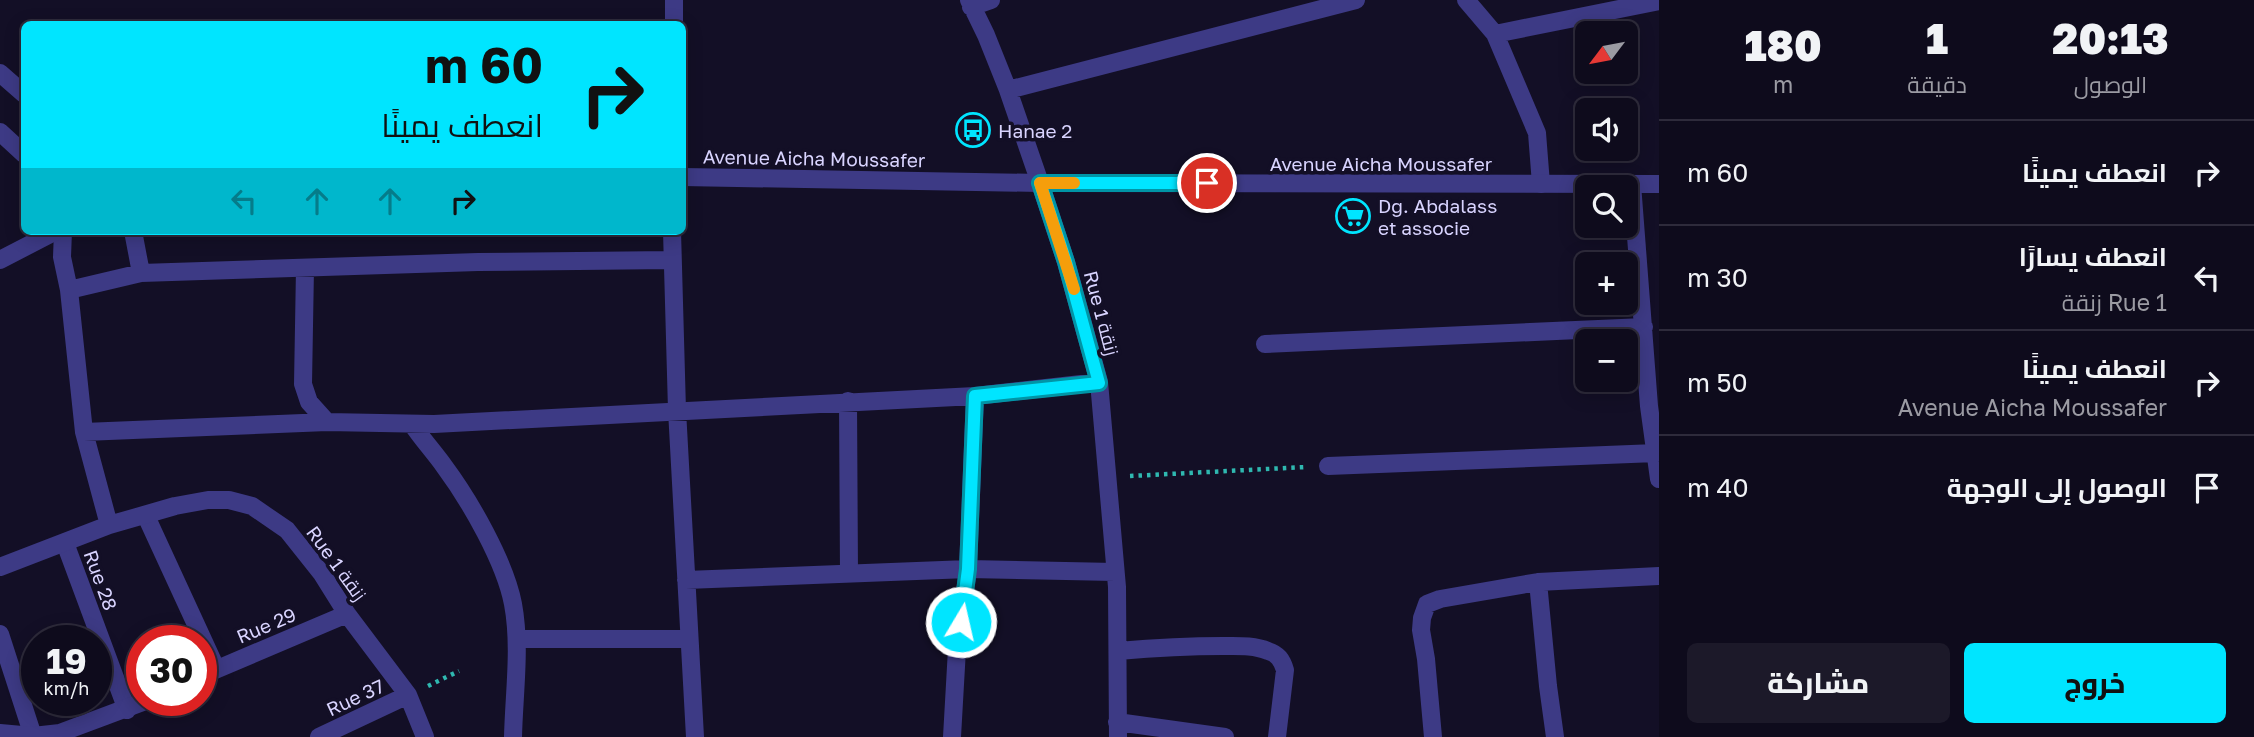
<!DOCTYPE html>
<html lang="ar">
<head>
<meta charset="utf-8">
<style>
  :root { --surface:#0e0b1c; --page:#1c1929; --text:#f1f3f6; --muted:#9b9ba3; --line:#2e2b3b; --accent:#00e5ff }
  body { margin:0; font-family:"Golos Text",Cairo,sans-serif; background:var(--page); color:var(--text); direction:rtl; height:100vh; display:flex; flex-direction:column; font-size:26px; white-space:nowrap }
  * { box-sizing:border-box; margin:0 }
  p { font-size:23px; color:var(--muted) }
  .icon { flex:none; width:38px; height:38px; fill:none; stroke:currentColor; stroke-width:2; stroke-linecap:round; stroke-linejoin:round }
  .map { position:relative; flex:1; overflow:hidden; direction:ltr }
  .sheet { display:flex; flex-direction:column; background:var(--surface); width:595px }
  .sheet>* { flex:none }
  .hud { position:absolute; left:21px; top:21px; width:665px; height:214px; border-radius:10px; box-shadow:0 4px 18px #0003,0 0 0 2px var(--line); direction:rtl; background:#00e5ff; color:#111; overflow:hidden }
  .needle { width:46px; rotate:238deg }
  .tools { position:absolute; left:1575px; top:21px; display:grid; gap:14px }
  .tools a { display:grid; place-items:center; width:63px; height:63px; border-radius:10px; background:var(--surface); box-shadow:0 4px 18px #0003,0 0 0 2px var(--line); font-size:35px }
  .speed { position:absolute; left:21px; top:625px; display:flex; gap:14px; font-size:35px; font-weight:700; text-align:center }
  .speed>* { display:grid; place-content:center; width:91px; height:91px; border-radius:50%; background:var(--surface); box-shadow:0 4px 18px #0003,0 0 0 2px var(--line); line-height:1 }
  .speed small { font-size:18px; font-weight:400 }
  .speed .limit { border:10px solid #d22; background:#fff; color:#111 }
  .pin { position:absolute; display:grid; place-items:center; width:60px; height:60px; color:#fff; margin:-30px; border:4px solid #fff; border-radius:50%; box-shadow:0 2px 7px #0007 }
  .me { position:absolute; width:77px; margin:-38px; rotate:9deg; stroke-linejoin:round; filter:drop-shadow(0 0 5px #0008) }
  .turn { display:flex; align-items:center; gap:24px; height:147px; padding:0 28px; font-size:32px }
  .turn .icon { width:91px; height:91px; stroke-width:2.5 }
  .turn b { display:block; font-size:49px; line-height:60px }
  .lanes { display:flex; align-items:center; height:66px; padding:0 28px; background:#0003; justify-content:center; gap:35px; direction:ltr }
  .lanes .off { opacity:.35 }
  .eta { display:flex; justify-content:space-evenly; align-items:center; height:119px; text-align:center }
  .eta b { font-size:42px; font-weight:800; line-height:49px }
  .cta { display:flex; gap:14px; margin-top:auto; padding:14px 28px }
  .cta a { flex:1; height:80px; border-radius:10px; background:var(--accent); color:#111; font-size:28px; font-weight:800; line-height:80px; text-align:center }
  .cta a+a { background:var(--page); color:var(--text) }
  ul { padding:0; list-style:none }
  li { display:flex; align-items:center; gap:21px; height:105px; padding:0 28px; border-top:2px solid var(--line) }
  li div { flex:1 }
  li b { display:block; font-size:26px }
  li em { font-style:normal }
  main { display:flex; flex:1; min-height:0 }
  .map>svg:first-child { display:block }
  .lines { fill:none; stroke-linecap:round; stroke-linejoin:round }
  .path { stroke:#2fb8b0; stroke-width:4.5; stroke-dasharray:3.5 5; stroke-linecap:butt }
  .pedestrian { stroke:#3d3a85; stroke-width:18 }
  .minor { stroke:#3d3a85; stroke-width:18 }
  .tertiary { stroke:#3d3a85; stroke-width:18 }
  .route-casing { stroke:#0095a6; stroke-width:18 }
  .route { stroke:#00e5ff; stroke-width:12 }
  .slow { stroke:#f59e0b; stroke-width:12 }
  .labels { text-anchor:middle; dominant-baseline:central; stroke-width:7; stroke-linejoin:round; paint-order:stroke }
  .poi-label { font-size:19px; fill:#d9d4ff; stroke:#130f26; text-anchor:start }
  .street-label { font-size:19px; fill:#d9d4ff; stroke:#130f26 }
</style>
</head>
<body>
<main>
<section class="sheet">
<div class="eta">
<div><b>20:13</b><p>الوصول</p></div>
<div><b>1</b><p>دقيقة</p></div>
<div><b>180</b><p>m</p></div>
</div>
<ul>
<li><svg class="icon" aria-label="right" viewBox="0 0 24 24"><path d="M7 20v-9h11M14 6l5 5-5 5"/></svg><div><b>انعطف يمينًا</b></div><em>60 m</em></li>
<li><svg class="icon" aria-label="left" viewBox="0 0 24 24"><path d="M17 20v-9H6M10 6l-5 5 5 5"/></svg><div><b>انعطف يسارًا</b><p>Rue 1 زنقة</p></div><em>30 m</em></li>
<li><svg class="icon" aria-label="right" viewBox="0 0 24 24"><path d="M7 20v-9h11M14 6l5 5-5 5"/></svg><div><b>انعطف يمينًا</b><p>Avenue Aicha Moussafer</p></div><em>50 m</em></li>
<li><svg class="icon" aria-label="arrive" viewBox="0 0 24 24"><path d="M6 21V4h12l-3 4 3 4H6"/></svg><div><b>الوصول إلى الوجهة</b></div><em>40 m</em></li>
</ul>
<div class="cta"><a>خروج</a><a>مشاركة</a></div>
</section>
<div class="map">
<svg width="1659" height="737" viewBox="0 0 1659 737">
  <rect width="100%" height="100%" fill="#130f26"/>
  <g class="lines">
    <!-- path -->
    <path class="path" d="M 1130,476 L 1306,467
      M 428,686 L 459,671"/>
    <!-- pedestrian -->
    <path class="pedestrian" d="M 146,516 L 216,668
      M 65,543 L 127,710
      M 0,634 L 33,736"/>
    <!-- minor -->
    <path class="minor" d="M 969,0 L 986,35 L 1008,90 L 1040,183 L 1066,262 L 1099,382 L 1117,587 L 1118,737
      M 1466,0 L 1495,34 L 1537,133 L 1541,184
      M 971,7 L 991,0
      M 674,24 L 674,0
      M 1495,34 L 1659,1
      M 1008,90 L 1356,0
      M 1632,184 L 1649,406 L 1659,479
      M 63,231 L 62,257 L 69,290 L 84,432 L 109,525
      M 133,231 L 141,273
      M 672,231 L 677,410 L 695,737
      M 305,268 L 303,384 L 309,402 L 327,422
      M 69,290 L 141,273 L 478,262 L 671,260
      M 1265,344 L 1644,327
      M 848,401 L 849,574
      M 412,424 C 422,439 434,452 444,466 C 470,501 505,562 513,604 C 521,647 514,693 513,737
      M 84,432 L 327,422 L 434,424 L 975,396 L 1099,382
      M 1328,466 L 1656,453
      M 0,567 L 109,525 L 175,506 L 208,500 L 229,500 L 252,506 L 287,530 L 322,574 L 347,614 L 408,695 L 425,737
      M 686,580 L 968,569 L 1115,572
      M 1538,582 L 1548,686 L 1555,737
      M 517,639 L 689,639
      M 1118,651 C 1153,648 1188,646 1223,646 C 1238,646 1254,645 1268,651 C 1278,654 1282,660 1285,670 L 1277,737
      M 201,676 L 347,614
      M 1117,722 L 1225,737
      M 0,733 L 33,736 L 60,733 L 148,700
      M 319,737 L 408,695
      M 952,737 L 957,649 L 968,569 L 975,396
      M 1433,737 L 1426,659 L 1421,630 L 1422,618 L 1427,604 L 1440,599 L 1538,582 L 1659,576"/>
    <!-- tertiary -->
    <path class="tertiary" d="M 0,73 L 24,94
      M 0,132 L 24,154
      M 682,177 L 1040,183 L 1659,184
      M 0,260 L 56,231"/>
  </g>
  <g class="lines">
    <!-- route casing -->
    <g class="route-casing">
      <path id="route" d="M 961,622 L 968,569 L 975,396 L 1099,383 L 1066,262 L 1040,183 L 1207,183"/>
    </g>
    <!-- route -->
    <use href="#route" class="route"/>
    <!-- slow -->
    <path class="slow" d="M 1074,289 L 1040,183 L 1074,183"/>
  </g>
  <!-- icons -->
  <defs>
    <g id="bus-ring" transform="scale(1.75)"><circle r="9.5" fill="#130f26" stroke="#00e5ff" stroke-width="1.5"/><path d="M-5-6H5V4H4V6H2V4H-2V6H-4V4H-5ZM-3.5-4V0h7V-4ZM-3.5 1.2v1.5H-2V1.2ZM2 1.2v1.5H3.5V1.2Z" fill="#00e5ff"/></g>
    <g id="supermarket-ring" transform="scale(1.75)"><circle r="9.5" fill="#130f26" stroke="#00e5ff" stroke-width="1.5"/><path d="M-6-5.5h2.5l.6 2H6L4.5 2H-2.5L-4.4-4H-6ZM-1.5 3.2a1.3 1.3 0 1 0 .1 0ZM3 3.2a1.3 1.3 0 1 0 .1 0Z" fill="#00e5ff"/></g>
  </defs>
  <g fill-rule="evenodd">
    <use href="#bus-ring" x="973" y="130"/>
    <use href="#supermarket-ring" x="1353" y="216"/>
  </g>
  <g class="labels">
    <!-- poi labels -->
    <g class="poi-label">
      <text x="998" y="130">Hanae 2</text>
      <text x="1378" y="205">Dg. Abdalass<tspan x="1378" dy="22">et associe</tspan></text>
    </g>
    <!-- street labels -->
    <g class="street-label">
      <text transform="translate(814 158) rotate(1)">Avenue Aicha Moussafer</text>
      <text x="1381" y="163">Avenue Aicha Moussafer</text>
      <text transform="translate(1102 313) rotate(75)">Rue 1 زنقة</text>
      <text transform="translate(337 563) rotate(54)">Rue 1 زنقة</text>
      <text transform="translate(101 580) rotate(70)">Rue 28</text>
      <text transform="translate(266 625) rotate(-23)">Rue 29</text>
      <text transform="translate(355 697) rotate(-25)">Rue 37</text>
    </g>
  </g>
</svg>
<div class="tools">
<a><svg class="needle" viewBox="-14 -14 28 28"><path d="M0-13l5 13h-10z" fill="#e53935"/><path d="M0 13l5-13h-10z" fill="#9b9ba3"/></svg></a>
<a><svg class="icon" aria-label="sound" viewBox="0 0 24 24"><path d="M4 9h4l5-4v14l-5-4H4zM17 9q2 3 0 6"/></svg></a>
<a><svg class="icon" aria-label="search" viewBox="0 0 24 24"><circle cx="10" cy="10" r="6"/><path d="M15 15l6 6"/></svg></a>
<a>+</a>
<a>−</a>
</div>
<div class="speed"><div>19<small>km/h</small></div><div class="limit">30</div></div>
<div class="pin" style="left:1207px;top:183px;background:#d93025"><svg class="icon" aria-label="arrive" viewBox="0 0 24 24"><path d="M6 21V4h12l-3 4 3 4H6"/></svg></div>
<svg class="me" style="left:961px;top:622px" viewBox="-20 -20 40 40"><circle r="17" fill="#00e5ff" stroke="#fff" stroke-width="3"/><path d="M0-11L8 9 0 5-8 9z" fill="#fff"/></svg>
<div class="hud">
<div class="turn"><svg class="icon" aria-label="right" viewBox="0 0 24 24"><path d="M7 20v-9h11M14 6l5 5-5 5"/></svg><div><b>60 m</b>انعطف يمينًا</div></div>
<div class="lanes"><svg class="icon off" aria-label="left" viewBox="0 0 24 24"><path d="M17 20v-9H6M10 6l-5 5 5 5"/></svg><svg class="icon off" aria-label="ahead" viewBox="0 0 24 24"><path d="M12 20V5M6 11l6-6 6 6"/></svg><svg class="icon off" aria-label="ahead" viewBox="0 0 24 24"><path d="M12 20V5M6 11l6-6 6 6"/></svg><svg class="icon" aria-label="right" viewBox="0 0 24 24"><path d="M7 20v-9h11M14 6l5 5-5 5"/></svg></div>
</div>
</div>
</main>
</body>
</html>
